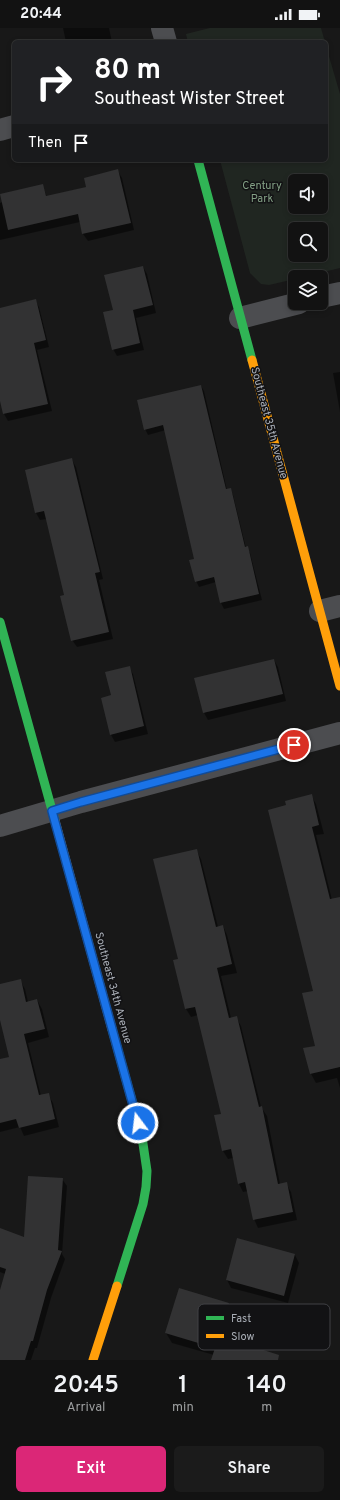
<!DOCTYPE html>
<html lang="en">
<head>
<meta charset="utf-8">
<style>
  :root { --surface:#121212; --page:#1b1b1b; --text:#f1f3f6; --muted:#9c9e9f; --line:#313232; --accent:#db2777 }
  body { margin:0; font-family:Overpass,sans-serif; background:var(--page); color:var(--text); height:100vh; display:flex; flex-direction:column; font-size:15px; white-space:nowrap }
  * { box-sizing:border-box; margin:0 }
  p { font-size:13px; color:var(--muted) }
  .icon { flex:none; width:22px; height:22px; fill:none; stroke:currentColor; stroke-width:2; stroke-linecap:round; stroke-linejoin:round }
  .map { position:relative; height:1332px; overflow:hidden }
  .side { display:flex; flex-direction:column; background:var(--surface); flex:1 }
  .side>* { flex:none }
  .hud { position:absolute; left:12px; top:12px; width:316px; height:122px; border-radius:6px; box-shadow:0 2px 6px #0003,0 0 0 1px var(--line); background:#202124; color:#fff; overflow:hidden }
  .fabs { position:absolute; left:288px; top:146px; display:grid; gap:8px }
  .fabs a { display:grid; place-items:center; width:40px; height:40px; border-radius:6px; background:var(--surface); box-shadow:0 2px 6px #0003,0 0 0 1px var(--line); font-size:20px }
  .pin { position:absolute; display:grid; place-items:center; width:34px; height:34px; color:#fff; margin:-17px; border:2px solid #fff; border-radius:50%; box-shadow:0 1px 4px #0007 }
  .me { position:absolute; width:44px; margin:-22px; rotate:345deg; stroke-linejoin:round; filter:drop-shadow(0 0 3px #0008) }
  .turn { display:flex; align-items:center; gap:14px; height:84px; padding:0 16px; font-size:18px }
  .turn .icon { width:52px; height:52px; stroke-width:2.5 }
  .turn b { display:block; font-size:28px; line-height:34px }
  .then { display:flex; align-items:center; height:38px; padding:0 16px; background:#0003; gap:8px; font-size:15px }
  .eta { display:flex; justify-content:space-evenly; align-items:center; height:68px; text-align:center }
  .eta b { font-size:24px; font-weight:600; line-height:28px }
  .primary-button { display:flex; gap:8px; margin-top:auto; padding:8px 16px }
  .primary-button a { flex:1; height:46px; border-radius:6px; background:var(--accent); color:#fff; font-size:16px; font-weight:600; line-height:46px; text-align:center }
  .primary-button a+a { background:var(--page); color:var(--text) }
  .status { display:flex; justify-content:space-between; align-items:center; height:28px; padding:0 20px; background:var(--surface); direction:ltr }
  .status svg { height:11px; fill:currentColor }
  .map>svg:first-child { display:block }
  .green { fill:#202621; fill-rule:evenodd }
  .shadow { fill:#0007 }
  .building { fill:#323233 }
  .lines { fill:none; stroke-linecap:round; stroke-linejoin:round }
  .street { stroke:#4c4d50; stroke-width:22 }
  .fast { stroke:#30b455; stroke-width:9 }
  .slow { stroke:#ff9f0a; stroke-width:9 }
  .route-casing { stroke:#114b97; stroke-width:10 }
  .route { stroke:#1a73e8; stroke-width:7 }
  .labels { text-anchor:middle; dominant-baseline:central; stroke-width:3; stroke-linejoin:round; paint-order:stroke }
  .park-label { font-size:11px; fill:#83a085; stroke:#121214 }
  .street-label { font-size:11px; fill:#aaafb7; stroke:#121214 }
  .key { fill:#121214; stroke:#404145; stroke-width:1 }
  .key-label { font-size:11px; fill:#aaafb7 }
</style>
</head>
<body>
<div class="status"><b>20:44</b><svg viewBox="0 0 49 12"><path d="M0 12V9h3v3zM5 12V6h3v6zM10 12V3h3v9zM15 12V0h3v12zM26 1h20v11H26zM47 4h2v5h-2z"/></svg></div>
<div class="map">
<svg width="340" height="1332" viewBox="0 0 340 1332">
  <rect width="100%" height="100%" fill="#181818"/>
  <!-- green -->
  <path class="green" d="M 210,0 L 321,0 L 325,14 L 188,14 L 186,6 Z
    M 326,18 L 340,66 L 340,240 L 303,249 L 295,249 L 295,251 L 269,257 L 261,256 L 250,245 L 220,132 L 326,132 ZM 295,153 L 321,153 L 321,179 L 295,179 ZM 295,201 L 321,201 L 321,227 L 295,227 Z"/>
  <!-- shadow -->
  <path class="shadow" d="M 63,0 L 109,0 L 112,14 L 66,14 Z
    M 117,142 L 122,150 L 134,202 L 88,213 L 83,206 L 80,194 L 0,212 L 0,175 L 42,157 L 47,169 L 87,159 Z
    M 143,239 L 147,246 L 156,285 L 136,290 L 144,322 L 117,328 L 113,321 L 114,283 Z
    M 35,272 L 39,279 L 49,319 L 37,322 L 52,383 L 8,393 L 4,386 L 0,369 L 0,281 Z
    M 340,344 L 340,384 L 333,345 Z
    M 201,358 L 204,363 L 227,462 L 230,461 L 233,467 L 246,520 L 250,525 L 262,572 L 224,581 L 221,575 L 216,554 L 199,559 L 196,553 L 196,532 L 166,402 L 148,407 L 145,401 Z
    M 72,432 L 76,439 L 103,551 L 99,552 L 113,611 L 77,619 L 72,612 L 66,568 L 47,491 L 40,492 L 36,485 L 26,443 Z
    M 274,632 L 278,639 L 286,673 L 208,692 L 204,685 Z
    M 129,639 L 133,646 L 148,706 L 115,714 L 111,707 L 112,668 Z
    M 311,767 L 316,776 L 324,806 L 316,807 L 332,872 L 340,875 L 340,1060 L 337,1050 L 316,1055 L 311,1046 L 305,1021 L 316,1018 L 315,963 L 287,778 Z
    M 196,822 L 201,831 L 218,899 L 223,898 L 227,907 L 237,945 L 221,948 L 231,990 L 236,989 L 241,998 L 261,1079 L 267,1088 L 280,1156 L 286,1155 L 291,1164 L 297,1192 L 258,1200 L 254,1191 L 248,1163 L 243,1164 L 239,1156 L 233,1130 L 228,1131 L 223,1123 L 223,1087 L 198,987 L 191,989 L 186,981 L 179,932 Z
    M 20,952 L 25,961 L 28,974 L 37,972 L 42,981 L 49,1009 L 28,1015 L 41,1068 L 48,1066 L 53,1075 L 59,1099 L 24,1108 L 20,1099 L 0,1104 L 0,1032 L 10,1029 L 0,988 L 0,957 Z
    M 62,1151 L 67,1158 L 62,1226 L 65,1231 L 51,1270 L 37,1320 L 35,1320 L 31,1332 L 0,1332 L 0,1265 L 5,1246 L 0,1244 L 0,1202 L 25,1210 Z
    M 238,1211 L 295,1227 L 299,1235 L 288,1275 L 231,1260 L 227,1252 Z
    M 228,1276 L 234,1286 L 226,1312 L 250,1332 L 212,1332 L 214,1327 L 172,1315 L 166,1305 Z"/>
  <!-- building -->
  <path class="building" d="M 118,141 L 131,195 L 82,206 L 78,186 L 8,202 L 0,166 L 43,156 L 46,168 L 86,159 L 84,150 Z
    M 143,238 L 153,277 L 133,282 L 140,315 L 112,322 L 103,284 L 113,282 L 104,247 Z
    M 36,271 L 46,312 L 34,315 L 48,376 L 3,386 L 0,373 L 0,280 Z
    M 201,357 L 226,461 L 231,460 L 245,519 L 248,518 L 259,566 L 220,575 L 214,549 L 195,554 L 189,532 L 194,531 L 163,397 L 144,402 L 137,372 Z
    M 72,430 L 100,544 L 95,545 L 109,604 L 71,613 L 60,568 L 64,567 L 44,483 L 35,485 L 25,442 Z
    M 274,631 L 283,666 L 203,685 L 194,650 Z
    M 130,638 L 144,698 L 110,707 L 101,670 L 111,667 L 105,644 Z
    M 312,766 L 319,797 L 312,799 L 330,871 L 340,869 L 340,1039 L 310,1046 L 303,1020 L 315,1018 L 302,965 L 313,963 L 268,782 L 286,777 L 285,773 Z
    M 197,821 L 216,899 L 223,897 L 232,936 L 217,940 L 229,990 L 237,988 L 259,1079 L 262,1078 L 278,1156 L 287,1154 L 293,1184 L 253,1192 L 245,1154 L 238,1156 L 231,1121 L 222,1123 L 214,1087 L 221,1086 L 195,979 L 185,981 L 173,932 L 178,931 L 153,831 Z
    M 21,951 L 26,974 L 37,971 L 45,1001 L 24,1006 L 39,1067 L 49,1065 L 55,1091 L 19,1100 L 16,1091 L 0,1095 L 0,1031 L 9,1029 L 0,992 L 0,956 Z
    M 28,1148 L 63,1150 L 58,1222 L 62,1223 L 47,1262 L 33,1313 L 31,1313 L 25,1332 L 0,1332 L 0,1262 L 6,1241 L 0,1239 L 0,1200 L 24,1209 Z
    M 237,1210 L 295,1226 L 284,1268 L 226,1252 Z
    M 179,1260 L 229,1275 L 219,1308 L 279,1327 L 278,1332 L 211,1332 L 215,1320 L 165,1305 Z"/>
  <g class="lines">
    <!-- street -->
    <path class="street" d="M 162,0 L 166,14
      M 0,102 L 14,98
      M 321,269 L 340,265
      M 240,290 L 299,275
      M 320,583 L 340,578
      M 0,798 L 81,774 L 340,705"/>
    <!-- fast -->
    <path class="fast" d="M 198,132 L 252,332
      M 0,594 L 55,793
      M 112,1001 L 142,1109 L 147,1143 L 146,1159 L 143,1176 L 117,1258"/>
    <!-- slow -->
    <path class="slow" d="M 252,332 L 340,658
      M 55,793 L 112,1001
      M 93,1332 L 117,1258"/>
  </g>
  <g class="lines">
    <!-- route casing -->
    <g class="route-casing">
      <path id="route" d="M 138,1095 L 52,783 L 81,774 L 294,717"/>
    </g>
    <!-- route -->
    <use href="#route" class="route"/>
  </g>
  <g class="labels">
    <!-- park labels -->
    <g class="park-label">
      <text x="262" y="158">Century<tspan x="262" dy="13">Park</tspan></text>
    </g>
    <!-- street labels -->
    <g class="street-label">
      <text transform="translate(269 395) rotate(75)">Southeast 35th Avenue</text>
      <text transform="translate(113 960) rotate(75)">Southeast 34th Avenue</text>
    </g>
  </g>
  <!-- legend -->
  <rect x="198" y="1276" width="132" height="46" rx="6" class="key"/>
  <rect x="206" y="1288" width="18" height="4" fill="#30b455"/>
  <rect x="206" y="1306" width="18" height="4" fill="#ff9f0a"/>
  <g class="key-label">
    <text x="231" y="1294">Fast</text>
    <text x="231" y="1312">Slow</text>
  </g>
</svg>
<div class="fabs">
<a><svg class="icon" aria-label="sound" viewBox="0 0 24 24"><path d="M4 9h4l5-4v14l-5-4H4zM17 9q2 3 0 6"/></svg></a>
<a><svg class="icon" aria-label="search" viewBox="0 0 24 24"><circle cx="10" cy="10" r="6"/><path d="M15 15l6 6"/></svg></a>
<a><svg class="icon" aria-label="layers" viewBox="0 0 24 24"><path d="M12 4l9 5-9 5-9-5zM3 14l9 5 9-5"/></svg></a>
</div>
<div class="pin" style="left:294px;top:717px;background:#d93025"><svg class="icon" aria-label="arrive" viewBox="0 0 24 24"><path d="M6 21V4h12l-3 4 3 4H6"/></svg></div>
<svg class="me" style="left:138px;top:1095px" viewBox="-20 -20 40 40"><circle r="17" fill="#1a73e8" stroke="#fff" stroke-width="3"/><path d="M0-11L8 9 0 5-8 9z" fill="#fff"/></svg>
<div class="hud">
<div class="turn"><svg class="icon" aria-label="right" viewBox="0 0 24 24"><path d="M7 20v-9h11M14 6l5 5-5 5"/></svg><div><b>80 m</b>Southeast Wister Street</div></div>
<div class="then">Then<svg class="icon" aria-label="arrive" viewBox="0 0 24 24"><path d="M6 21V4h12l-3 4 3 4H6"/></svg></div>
</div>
</div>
<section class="side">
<div class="eta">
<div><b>20:45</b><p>Arrival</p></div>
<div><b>1</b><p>min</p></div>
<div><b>140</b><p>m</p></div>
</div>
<div class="primary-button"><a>Exit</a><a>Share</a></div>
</section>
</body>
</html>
